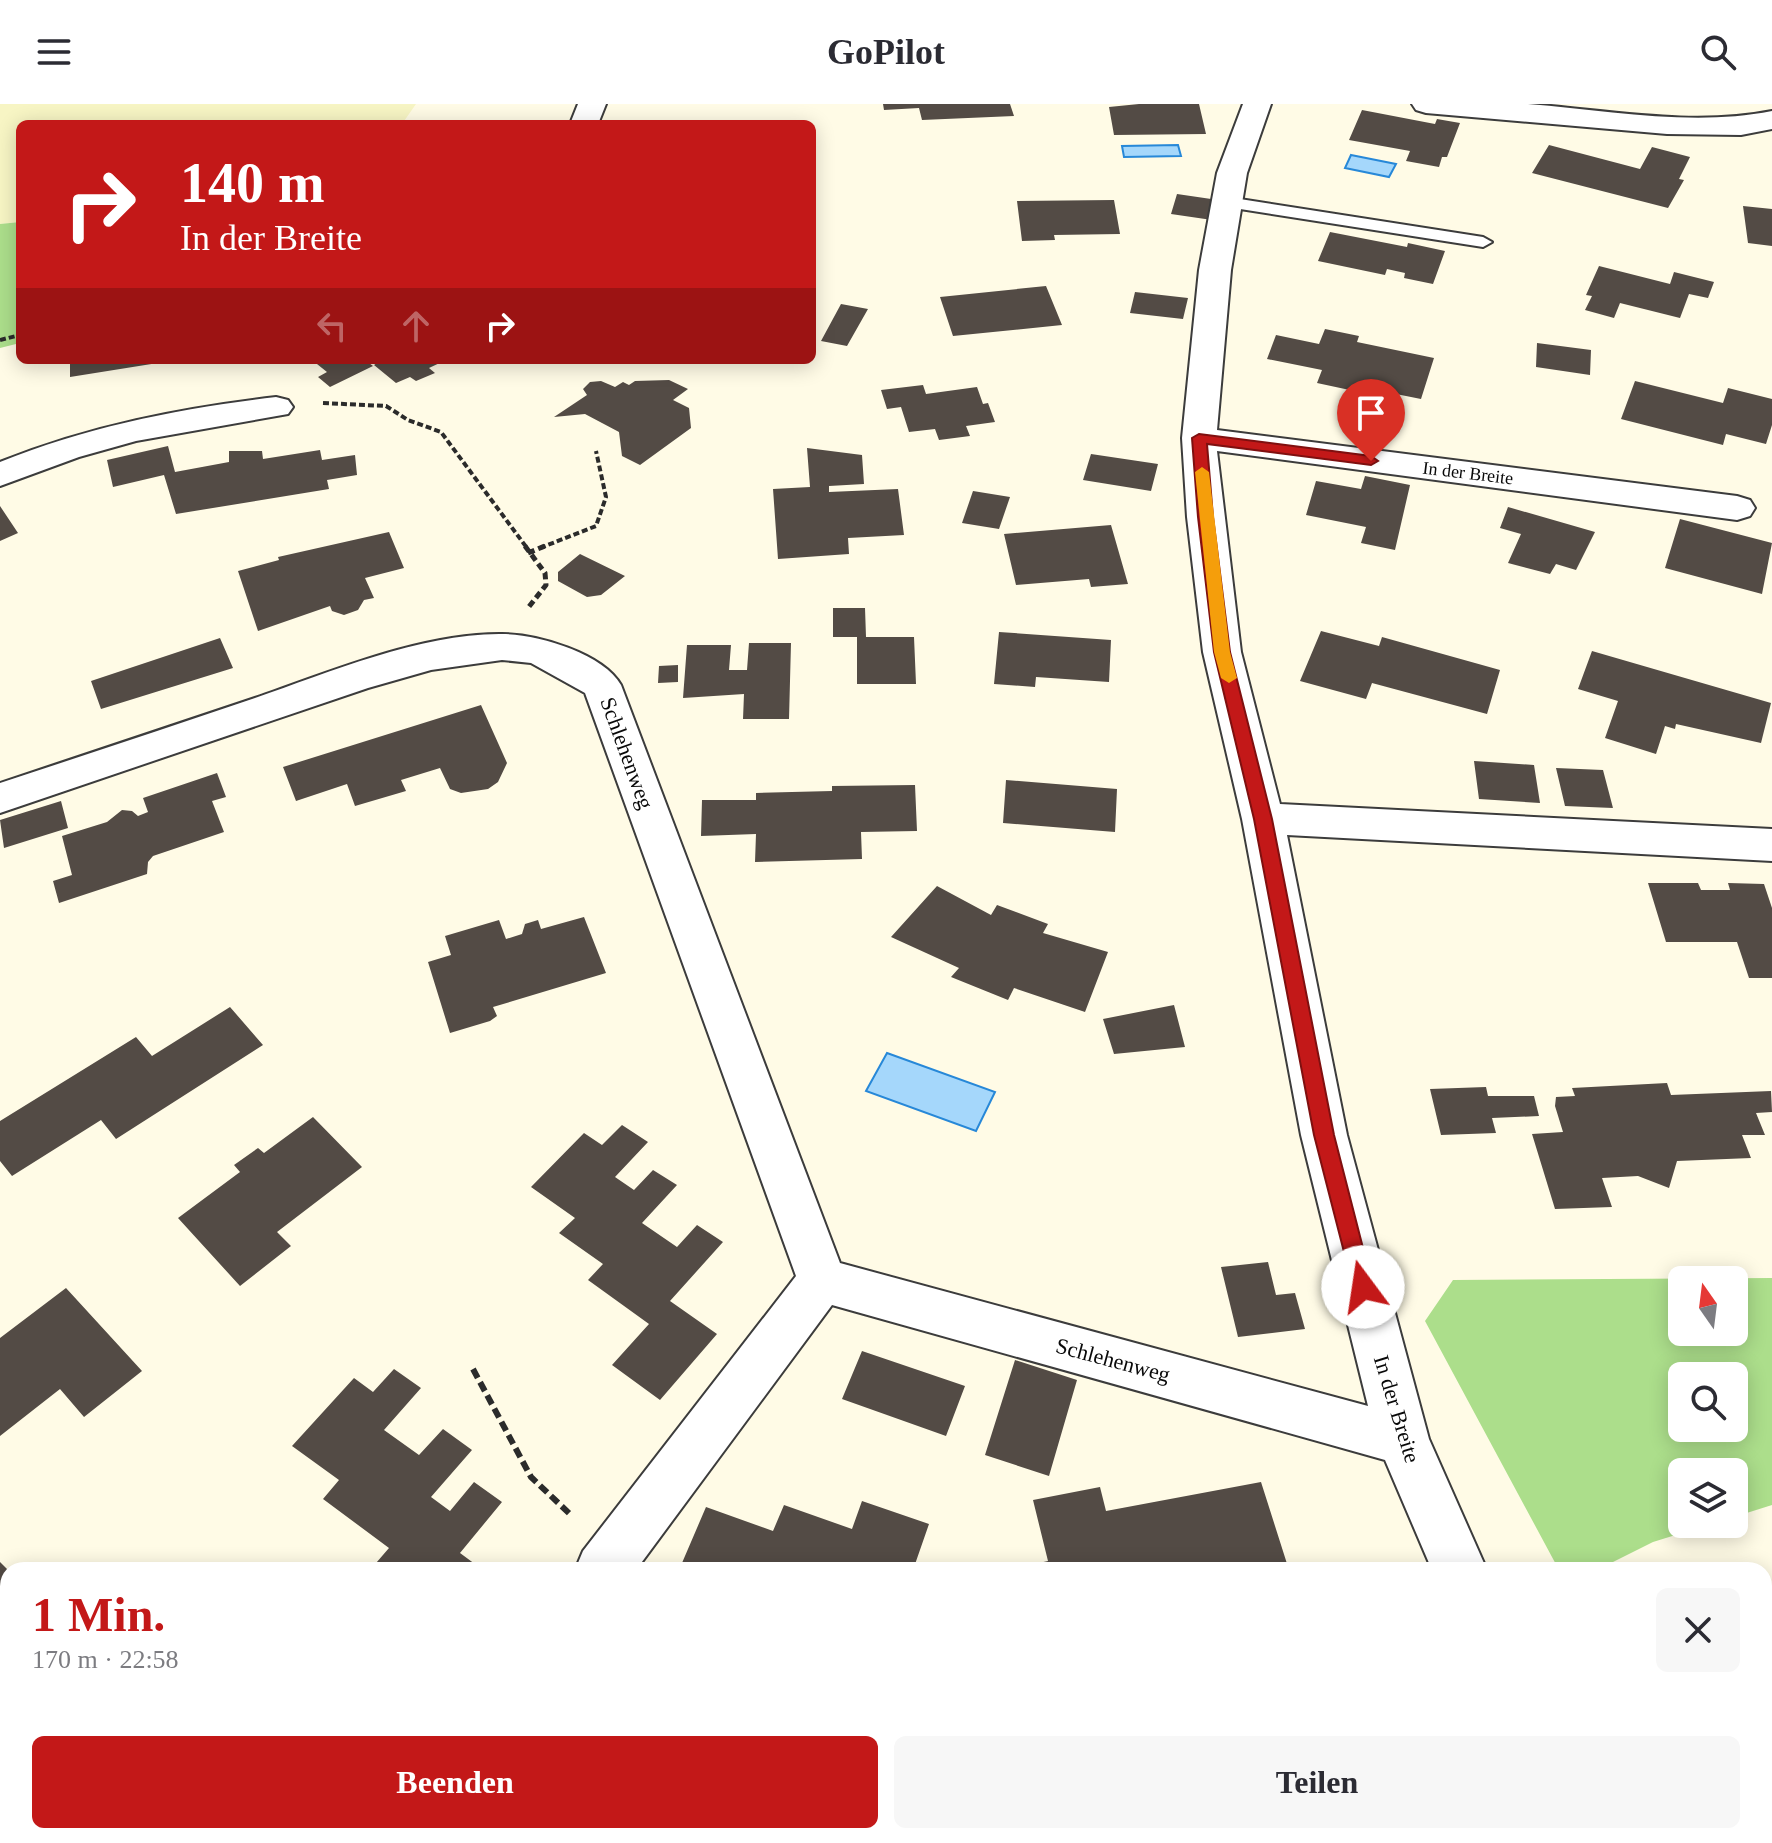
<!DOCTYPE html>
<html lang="de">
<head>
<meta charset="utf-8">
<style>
  :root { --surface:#fff; --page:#f7f7f7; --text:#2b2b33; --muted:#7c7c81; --accent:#c31818 }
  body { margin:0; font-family:"Times New Roman",serif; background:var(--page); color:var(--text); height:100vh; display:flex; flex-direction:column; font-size:30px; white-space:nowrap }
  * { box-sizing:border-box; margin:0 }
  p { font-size:26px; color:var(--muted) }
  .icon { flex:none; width:44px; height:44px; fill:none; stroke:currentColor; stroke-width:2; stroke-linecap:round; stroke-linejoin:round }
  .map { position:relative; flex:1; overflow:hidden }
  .panel { position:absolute; left:0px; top:1458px; width:1772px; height:282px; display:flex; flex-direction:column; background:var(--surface); border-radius:24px 24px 0 0; box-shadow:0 4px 20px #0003 }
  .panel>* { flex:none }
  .guide { position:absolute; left:16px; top:16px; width:800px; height:244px; border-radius:12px; box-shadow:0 4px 20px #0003; background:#c31818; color:#fff; overflow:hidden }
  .needle { width:52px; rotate:346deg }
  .fabs { position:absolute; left:1668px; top:1162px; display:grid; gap:16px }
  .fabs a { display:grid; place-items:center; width:80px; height:80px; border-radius:12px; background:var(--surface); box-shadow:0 4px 20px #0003; font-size:40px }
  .pin { position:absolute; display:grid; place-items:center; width:68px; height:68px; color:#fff; margin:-82px -34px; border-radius:50% 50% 50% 0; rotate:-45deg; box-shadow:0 0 8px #0007 }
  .pin .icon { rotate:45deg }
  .me { position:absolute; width:88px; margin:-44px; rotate:346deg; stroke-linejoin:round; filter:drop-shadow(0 0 6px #0008) }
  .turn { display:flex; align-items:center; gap:28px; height:168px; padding:0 32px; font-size:36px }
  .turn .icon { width:104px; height:104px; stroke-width:2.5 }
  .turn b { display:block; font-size:56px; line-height:68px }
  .lanes { display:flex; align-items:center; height:76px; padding:0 32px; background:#0003; justify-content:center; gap:40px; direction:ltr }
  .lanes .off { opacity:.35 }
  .round { display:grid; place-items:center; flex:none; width:84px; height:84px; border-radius:12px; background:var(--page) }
  .head { display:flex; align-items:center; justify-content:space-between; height:136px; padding:0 32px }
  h1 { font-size:48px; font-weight:600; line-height:60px; color:var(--accent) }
  .primary-button { display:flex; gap:16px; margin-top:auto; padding:16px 32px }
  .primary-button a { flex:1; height:92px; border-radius:12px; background:var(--accent); color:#fff; font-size:32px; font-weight:600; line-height:92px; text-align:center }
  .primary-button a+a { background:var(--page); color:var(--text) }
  header { display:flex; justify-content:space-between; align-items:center; height:104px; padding:0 32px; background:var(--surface); font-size:36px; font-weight:600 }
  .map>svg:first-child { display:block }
  .farmland { fill:#f7f5c4 }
  .forest { fill:#acde8b; fill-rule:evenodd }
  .water { fill:#a5d7fb; stroke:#2788d8; stroke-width:2 }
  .building { fill:#534b45 }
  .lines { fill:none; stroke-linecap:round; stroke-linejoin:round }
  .lane-casing { stroke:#3c3c3c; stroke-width:4 }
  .street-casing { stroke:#3c3c3c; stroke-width:4 }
  .path-far2 { stroke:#2b2b2b; stroke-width:4; stroke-dasharray:6 3; stroke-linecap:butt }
  .path-far1 { stroke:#2b2b2b; stroke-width:5; stroke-dasharray:7 4; stroke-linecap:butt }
  .path { stroke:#2b2b2b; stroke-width:6; stroke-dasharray:10 5; stroke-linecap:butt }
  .lane { fill:#fff; fill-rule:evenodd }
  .street { fill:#fff; fill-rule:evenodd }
  .route { fill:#c31818; stroke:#7f1010; stroke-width:2 }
  .slow { fill:#f59e0b }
  .labels { text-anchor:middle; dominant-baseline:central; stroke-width:8; stroke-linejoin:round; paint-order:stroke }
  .far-street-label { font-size:18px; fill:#090909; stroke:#fff }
  .street-label { font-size:22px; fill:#090909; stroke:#fff }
</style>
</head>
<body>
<header><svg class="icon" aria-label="menu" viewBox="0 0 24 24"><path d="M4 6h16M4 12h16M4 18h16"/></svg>GoPilot<svg class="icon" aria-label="search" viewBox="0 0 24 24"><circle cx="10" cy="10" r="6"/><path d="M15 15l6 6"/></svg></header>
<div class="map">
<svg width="1772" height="1739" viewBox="0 0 1772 1739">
  <rect width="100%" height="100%" fill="#fffbe6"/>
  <!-- farmland -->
  <path class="farmland" d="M 0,0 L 416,0 L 402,20 L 20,20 L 20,118 L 0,120 Z"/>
  <!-- forest -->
  <path class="forest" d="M 20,118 L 20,239 L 0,244 L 0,120 Z
    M 1772,1174 L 1772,1401 L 1734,1413 L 1734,1368 L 1682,1368 L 1682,1420 L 1711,1420 L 1653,1438 L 1597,1466 L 1559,1466 L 1425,1217 L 1453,1176 ZM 1682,1176 L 1734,1176 L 1734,1228 L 1682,1228 ZM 1682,1272 L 1734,1272 L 1734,1324 L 1682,1324 Z"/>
  <!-- water -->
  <path class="water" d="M 1178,41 L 1181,52 L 1124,53 L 1122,42 Z
    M 1351,51 L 1396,60 L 1389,73 L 1345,64 Z
    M 887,949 L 995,988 L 976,1027 L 866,987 Z"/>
  <!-- building -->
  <path class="building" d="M 883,0 L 1010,0 L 1014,12 L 922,16 L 919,4 L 884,6 Z
    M 1139,0 L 1199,0 L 1206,30 L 1114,31 L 1109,3 Z
    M 1362,6 L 1435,20 L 1437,15 L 1460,19 L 1447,53 L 1442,53 L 1439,63 L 1406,57 L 1410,47 L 1349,36 Z
    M 1549,41 L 1640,65 L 1652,43 L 1690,53 L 1679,75 L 1684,76 L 1668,104 L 1532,69 Z
    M 1177,90 L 1218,96 L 1212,116 L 1171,110 Z
    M 1114,96 L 1120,130 L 1054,131 L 1055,136 L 1022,137 L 1017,97 Z
    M 1743,102 L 1772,105 L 1772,142 L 1748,139 Z
    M 1330,128 L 1407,143 L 1408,139 L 1445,147 L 1433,180 L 1404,174 L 1405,169 L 1387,165 L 1385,171 L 1318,157 Z
    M 1599,162 L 1670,180 L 1674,168 L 1714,178 L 1708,194 L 1689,190 L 1680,214 L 1620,199 L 1614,214 L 1585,206 L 1592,192 L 1586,191 Z
    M 1046,182 L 1062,221 L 953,232 L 940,193 Z
    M 1135,188 L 1188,194 L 1183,215 L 1130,209 Z
    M 841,200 L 868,205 L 847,242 L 821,237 Z
    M 1325,225 L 1359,232 L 1357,238 L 1434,254 L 1421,295 L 1361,283 L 1359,288 L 1317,279 L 1322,266 L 1267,255 L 1276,231 L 1319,240 Z
    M 1537,239 L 1591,246 L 1590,271 L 1536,263 Z
    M 70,256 L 164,256 L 164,258 L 70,273 Z
    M 312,256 L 365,256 L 373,262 L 330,283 L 318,273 L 327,268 Z
    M 381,256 L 446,256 L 429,264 L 435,269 L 416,277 L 410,273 L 396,279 L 374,261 Z
    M 669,276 L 688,285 L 673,296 L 689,304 L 691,324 L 640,361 L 622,352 L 619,328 L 585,310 L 554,313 L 587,291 L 583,285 L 590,278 L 601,277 L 615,283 L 623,278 L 629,281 L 635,277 Z
    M 1635,277 L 1723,299 L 1728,284 L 1772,295 L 1772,321 L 1766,340 L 1726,330 L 1723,341 L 1621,315 Z
    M 923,281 L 926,290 L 977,283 L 983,300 L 988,299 L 995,318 L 966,322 L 970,332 L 939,336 L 935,325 L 909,328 L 901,303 L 887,305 L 881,286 Z
    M 168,342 L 175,368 L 229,358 L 229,347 L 262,347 L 263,355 L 320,346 L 322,356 L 355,351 L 357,371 L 327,376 L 329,385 L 176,410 L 164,371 L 113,383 L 107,356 Z
    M 807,344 L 862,351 L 864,380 L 829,382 L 829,388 L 898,385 L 904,431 L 848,434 L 849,450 L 778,455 L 773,385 L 810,383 Z
    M 1091,350 L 1158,360 L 1151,387 L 1083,376 Z
    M 1365,372 L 1410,381 L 1395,446 L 1361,439 L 1366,423 L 1306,411 L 1316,377 L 1361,385 Z
    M 973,387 L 1010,393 L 999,425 L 962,419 Z
    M 0,402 L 18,429 L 0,437 Z
    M 1508,403 L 1595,428 L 1576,466 L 1556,460 L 1550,470 L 1508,459 L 1521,430 L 1500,424 Z
    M 1680,415 L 1772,439 L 1762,490 L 1665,464 Z
    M 1111,421 L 1128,480 L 1091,483 L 1089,475 L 1016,481 L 1004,430 Z
    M 389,428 L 404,464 L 365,474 L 374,494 L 364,496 L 358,506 L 344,511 L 332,507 L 330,502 L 258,527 L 238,467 L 279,456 L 278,453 Z
    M 580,450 L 625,472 L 601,491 L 587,493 L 558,477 L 558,468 Z
    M 833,504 L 865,504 L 866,533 L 914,533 L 916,580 L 857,580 L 857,533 L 833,533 Z
    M 1321,527 L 1379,542 L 1382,533 L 1500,566 L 1487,610 L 1372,579 L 1366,595 L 1300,577 Z
    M 999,528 L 1111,536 L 1109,578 L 1036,573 L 1035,583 L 994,580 Z
    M 220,534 L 233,564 L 101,605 L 91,577 Z
    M 749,539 L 791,539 L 789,615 L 743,615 L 744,590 L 683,594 L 687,541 L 731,541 L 729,566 L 747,566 Z
    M 1592,547 L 1771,599 L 1761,639 L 1676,620 L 1675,625 L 1665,622 L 1656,650 L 1605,634 L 1618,597 L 1578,585 Z
    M 678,561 L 678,578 L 658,579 L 659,562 Z
    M 481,601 L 507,659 L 498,678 L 488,685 L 461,689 L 450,685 L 440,664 L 401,676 L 406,687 L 355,702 L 347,680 L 296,697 L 283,663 Z
    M 1474,657 L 1534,661 L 1540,699 L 1479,695 Z
    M 1556,664 L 1603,666 L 1613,704 L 1565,702 Z
    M 217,669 L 226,693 L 212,697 L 224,728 L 153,752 L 148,758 L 147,770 L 59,799 L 53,777 L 72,771 L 62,732 L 107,718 L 122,706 L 132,707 L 138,712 L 148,708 L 143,694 Z
    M 1006,676 L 1117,685 L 1115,728 L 1003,719 Z
    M 915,681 L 917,727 L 861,728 L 862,755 L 755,758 L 756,730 L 701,732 L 702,696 L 756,696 L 756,689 L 832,687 L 832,682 Z
    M 61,697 L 68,724 L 4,744 L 0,716 Z
    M 1648,779 L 1698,779 L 1701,786 L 1730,786 L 1728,779 L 1764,780 L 1772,804 L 1772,874 L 1749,874 L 1737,838 L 1666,838 Z
    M 937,782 L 991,811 L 997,801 L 1048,820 L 1043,829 L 1108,848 L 1085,908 L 1014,884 L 1008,896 L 951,873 L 959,864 L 891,833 Z
    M 584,813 L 606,869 L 493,903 L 497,912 L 490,917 L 450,929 L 428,858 L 451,851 L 445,832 L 499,816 L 506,835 L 522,830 L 525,820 L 538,816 L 541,825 Z
    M 1174,901 L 1185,943 L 1114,950 L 1103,915 Z
    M 230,903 L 263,941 L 116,1035 L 101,1016 L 12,1072 L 0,1057 L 0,1017 L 136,933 L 152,952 Z
    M 1667,979 L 1671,991 L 1771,987 L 1772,1008 L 1756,1009 L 1765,1031 L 1742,1031 L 1751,1054 L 1677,1057 L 1669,1084 L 1638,1072 L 1602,1074 L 1612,1103 L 1555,1105 L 1532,1030 L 1563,1028 L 1555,1002 L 1556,993 L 1575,992 L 1572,984 Z
    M 1486,983 L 1488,992 L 1534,992 L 1539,1012 L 1492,1014 L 1496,1029 L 1441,1031 L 1430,985 Z
    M 313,1013 L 362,1063 L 277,1128 L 291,1142 L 240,1182 L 178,1114 L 240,1068 L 234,1061 L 258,1044 L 264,1049 Z
    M 622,1021 L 648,1038 L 615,1073 L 634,1086 L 653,1066 L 677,1081 L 642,1119 L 677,1143 L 697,1121 L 723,1138 L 670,1197 L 717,1230 L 660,1296 L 612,1261 L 649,1220 L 588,1176 L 603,1160 L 559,1129 L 575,1114 L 531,1083 L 584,1029 L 602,1041 Z
    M 1268,1158 L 1276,1191 L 1295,1189 L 1305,1225 L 1238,1233 L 1221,1163 Z
    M 66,1184 L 142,1267 L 84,1313 L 60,1285 L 0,1332 L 0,1234 Z
    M 862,1247 L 965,1282 L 946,1332 L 842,1295 Z
    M 1015,1256 L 1077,1276 L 1049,1372 L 985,1351 Z
    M 394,1265 L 421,1284 L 384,1326 L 419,1351 L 443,1325 L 472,1346 L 431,1393 L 450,1407 L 474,1378 L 502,1398 L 460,1449 L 483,1466 L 370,1466 L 389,1444 L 323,1395 L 339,1376 L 292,1342 L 354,1274 L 373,1288 Z
    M 1261,1378 L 1289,1466 L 1007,1466 L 1048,1457 L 1033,1396 L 1100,1383 L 1106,1407 Z
    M 862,1397 L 929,1420 L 913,1466 L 679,1466 L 706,1403 L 773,1427 L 784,1401 L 852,1425 Z
    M 0,1458 L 8,1466 L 8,1505 L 0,1512 Z
    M 100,1732 L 244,1732 L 239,1739 L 109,1739 Z
    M 1202,1732 L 1366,1732 L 1369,1739 L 1204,1739 Z"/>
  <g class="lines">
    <!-- lane casing -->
    <g class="lane-casing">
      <path id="lane" d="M 1227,93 L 1483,133 L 1492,138 L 1483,143 L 1221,102 L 1218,98 L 1221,94 Z"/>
    </g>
    <!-- street casing -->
    <g class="street-casing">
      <path id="street" d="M 578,0 L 606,0 L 598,20 L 570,20 Z
        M 1243,0 L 1271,0 L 1247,69 L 1231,166 L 1217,326 L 1737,392 L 1750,396 L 1755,404 L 1750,412 L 1737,416 L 1217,347 L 1241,548 L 1280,700 L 1772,725 L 1772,757 L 1287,731 L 1347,1031 L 1429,1335 L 1487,1466 L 1432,1466 L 1385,1356 L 832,1201 L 636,1466 L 575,1466 L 583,1447 L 796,1172 L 585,589 L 531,559 L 502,556 L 431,566 L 368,584 L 0,709 L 0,679 C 85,651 170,623 255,594 C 330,568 422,529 502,530 C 537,530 603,549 621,581 L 840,1159 L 1368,1302 L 1301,1031 L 1242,715 L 1203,548 L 1187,413 L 1182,334 L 1199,166 L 1217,69 Z
        M 1412,0 C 1450,0 1490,0 1528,0 C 1608,6 1692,23 1772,7 L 1772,25 L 1741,31 L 1667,30 L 1426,9 L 1416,6 Z
        M 276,293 L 288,296 L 293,303 L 288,310 L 136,337 L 79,353 L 0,382 L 0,358 C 89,322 182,304 276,293 Z
        M 8,1531 L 8,1594 L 0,1597 L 0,1534 Z
        M 369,1732 L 432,1732 L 429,1739 L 366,1739 Z
        M 1548,1732 L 1608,1732 L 1611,1739 L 1551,1739 Z"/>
    </g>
    <!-- path-far2 -->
    <path class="path-far2" d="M 0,236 L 20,231
      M 323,299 L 386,302 L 408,316 L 441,328 L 527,444
      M 540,444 L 596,422 L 606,393 L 596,347"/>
    <!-- path-far1 -->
    <path class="path-far1" d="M 525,442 L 545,469 L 546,481 L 528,504
      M 528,449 L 545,442"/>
    <!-- path -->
    <path class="path" d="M 473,1265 L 531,1373 L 572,1412"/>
    <!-- lane -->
    <use href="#lane" class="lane"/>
    <!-- street -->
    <use href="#street" class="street"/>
  </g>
  <!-- route -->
  <path class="route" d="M 1199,330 L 1371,352 L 1378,357 L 1371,361 L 1207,340 L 1213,413 L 1230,548 L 1272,715 L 1334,1031 L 1373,1183 L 1370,1190 L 1363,1193 L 1356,1190 L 1353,1183 L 1314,1031 L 1254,715 L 1214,548 L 1198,413 L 1192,334 Z"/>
  <!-- slow -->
  <path class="slow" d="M 1202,363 L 1209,368 L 1230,548 L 1237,574 L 1229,579 L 1221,574 L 1214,548 L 1195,368 Z"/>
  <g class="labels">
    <!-- far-street labels -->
    <g class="far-street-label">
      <text transform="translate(1468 369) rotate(7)">In der Breite</text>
    </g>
    <!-- street labels -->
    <g class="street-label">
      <text transform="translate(627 649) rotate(70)">Schlehenweg</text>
      <text transform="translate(1113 1256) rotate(15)">Schlehenweg</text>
      <text transform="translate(1397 1305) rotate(73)">In der Breite</text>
    </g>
  </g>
</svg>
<div class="fabs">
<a><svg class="needle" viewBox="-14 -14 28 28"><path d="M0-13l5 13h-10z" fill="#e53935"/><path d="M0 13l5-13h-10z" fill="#7c7c81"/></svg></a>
<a><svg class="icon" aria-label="search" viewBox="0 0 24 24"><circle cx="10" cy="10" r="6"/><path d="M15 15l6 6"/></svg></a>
<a><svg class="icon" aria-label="layers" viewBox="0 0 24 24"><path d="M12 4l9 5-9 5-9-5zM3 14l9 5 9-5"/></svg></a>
</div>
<div class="pin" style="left:1371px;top:357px;background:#d93025"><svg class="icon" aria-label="arrive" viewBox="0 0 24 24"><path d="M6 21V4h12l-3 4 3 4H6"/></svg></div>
<svg class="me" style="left:1363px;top:1183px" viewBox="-20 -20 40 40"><circle r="19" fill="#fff"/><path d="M0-13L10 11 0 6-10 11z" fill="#c31818"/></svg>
<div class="guide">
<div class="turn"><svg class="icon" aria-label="right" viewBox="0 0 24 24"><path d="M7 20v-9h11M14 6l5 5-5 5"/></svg><div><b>140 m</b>In der Breite</div></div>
<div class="lanes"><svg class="icon off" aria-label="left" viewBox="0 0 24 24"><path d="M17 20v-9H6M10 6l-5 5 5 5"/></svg><svg class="icon off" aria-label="ahead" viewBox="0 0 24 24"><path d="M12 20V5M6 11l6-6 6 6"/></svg><svg class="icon" aria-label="right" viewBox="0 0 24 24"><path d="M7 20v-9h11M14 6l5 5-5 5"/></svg></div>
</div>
<section class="panel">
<div class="head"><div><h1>1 Min.</h1><p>170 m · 22:58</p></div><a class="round"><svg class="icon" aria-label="close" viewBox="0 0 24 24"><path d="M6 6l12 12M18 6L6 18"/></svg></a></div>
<div class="primary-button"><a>Beenden</a><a>Teilen</a></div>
</section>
</div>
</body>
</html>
